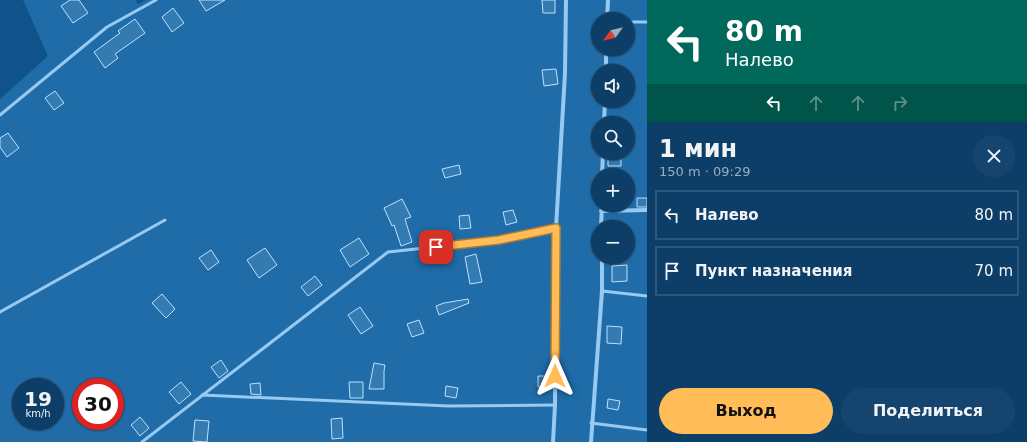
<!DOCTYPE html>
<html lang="ru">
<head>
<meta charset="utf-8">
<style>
  :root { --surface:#0c3e68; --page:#15456e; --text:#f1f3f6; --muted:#9aaec0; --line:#2c577c; --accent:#ffbc57 }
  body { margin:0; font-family:"DejaVu Sans",sans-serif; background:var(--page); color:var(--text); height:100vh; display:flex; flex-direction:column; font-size:15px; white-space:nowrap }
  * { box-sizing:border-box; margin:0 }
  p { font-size:13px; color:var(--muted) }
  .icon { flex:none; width:22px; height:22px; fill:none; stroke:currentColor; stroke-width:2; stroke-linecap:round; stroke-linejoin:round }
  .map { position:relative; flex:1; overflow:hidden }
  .sheet { display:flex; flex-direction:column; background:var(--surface); width:380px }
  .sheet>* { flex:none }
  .guide { background:#00695c; color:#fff; overflow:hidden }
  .needle { width:26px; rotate:236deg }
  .controls { position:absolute; left:591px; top:12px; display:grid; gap:8px }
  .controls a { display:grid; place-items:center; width:44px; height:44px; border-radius:50%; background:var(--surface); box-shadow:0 1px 3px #0004,0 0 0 1px var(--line); font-size:20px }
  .speed { position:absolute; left:12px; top:378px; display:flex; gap:8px; font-size:20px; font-weight:700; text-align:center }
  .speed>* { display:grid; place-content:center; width:52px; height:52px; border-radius:50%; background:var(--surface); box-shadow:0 1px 3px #0004,0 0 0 1px var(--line); line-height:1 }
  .speed small { font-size:10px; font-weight:400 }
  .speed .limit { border:6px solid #d22; background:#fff; color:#111 }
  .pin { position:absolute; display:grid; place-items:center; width:34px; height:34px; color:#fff; margin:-17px; border-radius:8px; box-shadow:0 2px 6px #0006 }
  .me { position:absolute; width:44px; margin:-22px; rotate:0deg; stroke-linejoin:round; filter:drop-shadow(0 0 3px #0008) }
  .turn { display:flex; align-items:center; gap:14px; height:84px; padding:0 12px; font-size:18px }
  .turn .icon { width:52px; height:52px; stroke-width:2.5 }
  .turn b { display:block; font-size:28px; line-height:34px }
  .lanes { display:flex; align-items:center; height:38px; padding:0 12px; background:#0003; justify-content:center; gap:20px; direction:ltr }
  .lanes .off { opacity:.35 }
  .round { display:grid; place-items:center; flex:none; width:42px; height:42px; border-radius:21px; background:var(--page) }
  .head { display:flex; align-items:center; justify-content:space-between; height:68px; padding:0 12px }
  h1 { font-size:24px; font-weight:800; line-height:30px }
  .button { display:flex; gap:8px; margin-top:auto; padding:8px 12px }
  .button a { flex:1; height:46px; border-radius:24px; background:var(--accent); color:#111; font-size:16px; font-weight:800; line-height:46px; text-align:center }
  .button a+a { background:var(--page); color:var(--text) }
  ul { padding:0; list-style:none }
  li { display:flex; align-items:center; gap:12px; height:50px; margin:0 8px 6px; padding:0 4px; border:2px solid var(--line); border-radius:0px }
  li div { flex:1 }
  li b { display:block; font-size:15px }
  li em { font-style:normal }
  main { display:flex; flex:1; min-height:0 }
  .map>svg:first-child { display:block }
  .green { fill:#1f6ca9; fill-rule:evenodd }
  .building { fill:#347bb2; stroke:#bde1fd }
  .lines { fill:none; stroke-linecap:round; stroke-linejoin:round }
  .service { stroke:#96caf2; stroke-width:3 }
  .minor { stroke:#96caf2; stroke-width:4 }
  .route-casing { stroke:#a67a39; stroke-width:10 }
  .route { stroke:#ffbc57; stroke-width:7 }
</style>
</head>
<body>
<main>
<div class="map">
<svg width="647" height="442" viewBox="0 0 647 442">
  <rect width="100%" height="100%" fill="#10538b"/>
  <!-- green -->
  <path class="green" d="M 23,0 L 135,0 L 138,4 L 146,0 L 647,0 L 647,442 L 0,442 L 0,99 L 48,56 ZM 598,19 L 628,19 L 628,49 L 598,49 ZM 598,71 L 628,71 L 628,101 L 598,101 ZM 598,123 L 628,123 L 628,153 L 598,153 ZM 598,175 L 628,175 L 628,205 L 598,205 ZM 598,227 L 628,227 L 628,257 L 598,257 ZM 21,387 L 55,387 L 55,421 L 21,421 ZM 81,387 L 115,387 L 115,421 L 81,421 Z"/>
  <!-- building -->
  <path class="building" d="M 70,0 L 79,0 L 88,13 L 73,23 L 61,6 Z
    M 199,0 L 225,0 L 206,11 Z
    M 542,0 L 555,0 L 555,13 L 543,13 Z
    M 173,8 L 184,23 L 172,32 L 162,17 Z
    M 135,19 L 145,33 L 115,54 L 118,58 L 105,68 L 94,52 L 120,33 L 118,31 Z
    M 556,69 L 558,84 L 544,86 L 542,70 Z
    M 55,91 L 64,103 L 54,110 L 45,98 Z
    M 8,133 L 19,148 L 7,157 L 0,147 L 0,138 Z
    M 608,155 L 621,156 L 621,166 L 608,166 Z
    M 459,165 L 461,174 L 445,178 L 442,169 Z
    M 637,198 L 647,198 L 647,207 L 637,207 Z
    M 402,199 L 411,217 L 405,219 L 412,242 L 401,246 L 394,225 L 392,226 L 384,208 Z
    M 513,210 L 517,222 L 506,225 L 503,212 Z
    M 469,215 L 471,228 L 460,229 L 459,216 Z
    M 359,238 L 369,254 L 350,267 L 340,250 Z
    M 265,248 L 277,265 L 259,278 L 247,260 Z
    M 211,250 L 219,262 L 208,270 L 199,258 Z
    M 476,254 L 482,282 L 470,284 L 465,257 Z
    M 627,265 L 627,281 L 612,282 L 612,266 Z
    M 315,276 L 322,285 L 308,296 L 301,287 Z
    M 162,294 L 175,309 L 166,318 L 152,303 Z
    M 468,299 L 469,303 L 439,315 L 436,306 L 444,303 Z
    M 360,307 L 373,326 L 361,334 L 348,315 Z
    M 419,320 L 424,333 L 412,337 L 407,324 Z
    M 607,326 L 622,327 L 621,344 L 607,343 Z
    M 221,360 L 228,371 L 219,378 L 211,367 Z
    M 374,363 L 385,365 L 384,371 L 384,389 L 369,389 Z
    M 538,376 L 549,376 L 549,387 L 538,387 Z
    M 181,382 L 191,394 L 179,404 L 169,392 Z
    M 349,382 L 363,382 L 363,398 L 350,398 Z
    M 260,383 L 261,395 L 251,394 L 250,384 Z
    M 446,386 L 458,388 L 456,398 L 445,396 Z
    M 608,399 L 620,401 L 618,410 L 607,408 Z
    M 140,417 L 149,428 L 140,436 L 131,425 Z
    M 342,418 L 343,438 L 332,439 L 331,419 Z
    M 195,420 L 209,421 L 207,442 L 193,441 Z"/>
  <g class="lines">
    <!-- service -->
    <path class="service" d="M 628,22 L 647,22
      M 0,115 L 107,27 L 156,0
      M 602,291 L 647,296
      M 0,312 L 165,220
      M 202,395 L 449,406 L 555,405
      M 591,423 L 647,430
      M 142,442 L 388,252 L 499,240 L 556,228"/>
    <!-- minor -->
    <path class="minor" d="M 607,19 L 608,0
      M 606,71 L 606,49
      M 604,123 L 605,101
      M 602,175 L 603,153
      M 601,211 L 647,210
      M 601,227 L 602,205
      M 553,442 L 555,405 L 556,228 L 565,73 L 566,0
      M 591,442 L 602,291 L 602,257"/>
  </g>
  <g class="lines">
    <!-- route casing -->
    <g class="route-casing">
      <path id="route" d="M 436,247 L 499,240 L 556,228 L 555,376"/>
    </g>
    <!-- route -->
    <use href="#route" class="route"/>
  </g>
</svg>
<div class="controls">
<a><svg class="needle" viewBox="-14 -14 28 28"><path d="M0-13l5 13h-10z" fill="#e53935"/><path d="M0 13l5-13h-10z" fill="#9aaec0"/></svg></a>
<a><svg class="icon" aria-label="sound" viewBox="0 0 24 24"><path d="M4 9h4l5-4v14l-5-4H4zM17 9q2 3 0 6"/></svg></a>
<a><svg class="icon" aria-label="search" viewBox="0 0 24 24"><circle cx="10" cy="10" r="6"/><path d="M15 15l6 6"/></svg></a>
<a>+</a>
<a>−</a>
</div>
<div class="speed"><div>19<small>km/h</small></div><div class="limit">30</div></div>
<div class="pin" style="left:436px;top:247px;background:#d93025"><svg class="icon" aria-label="arrive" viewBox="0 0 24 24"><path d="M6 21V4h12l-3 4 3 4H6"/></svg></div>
<svg class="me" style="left:555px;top:376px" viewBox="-20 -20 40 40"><path d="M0-17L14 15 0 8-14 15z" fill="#ffbc57" stroke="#fff" stroke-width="4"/></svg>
</div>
<section class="sheet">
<div class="guide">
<div class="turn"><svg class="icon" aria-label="left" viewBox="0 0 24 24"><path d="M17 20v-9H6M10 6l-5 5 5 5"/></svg><div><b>80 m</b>Налево</div></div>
<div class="lanes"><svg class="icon" aria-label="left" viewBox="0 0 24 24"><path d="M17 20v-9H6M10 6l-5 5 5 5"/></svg><svg class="icon off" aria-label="ahead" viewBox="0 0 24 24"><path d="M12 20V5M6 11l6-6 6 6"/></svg><svg class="icon off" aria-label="ahead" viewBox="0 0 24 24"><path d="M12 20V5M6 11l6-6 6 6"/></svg><svg class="icon off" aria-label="right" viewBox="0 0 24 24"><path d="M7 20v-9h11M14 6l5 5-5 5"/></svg></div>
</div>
<div class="head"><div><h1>1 мин</h1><p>150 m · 09:29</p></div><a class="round"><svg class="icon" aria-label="close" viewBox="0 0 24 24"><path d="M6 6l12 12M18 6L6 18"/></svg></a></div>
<ul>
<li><svg class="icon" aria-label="left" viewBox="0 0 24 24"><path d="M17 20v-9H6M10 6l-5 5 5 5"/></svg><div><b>Налево</b></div><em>80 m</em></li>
<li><svg class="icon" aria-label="arrive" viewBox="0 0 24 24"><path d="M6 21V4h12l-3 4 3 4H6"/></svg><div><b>Пункт назначения</b></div><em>70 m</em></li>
</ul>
<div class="button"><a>Выход</a><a>Поделиться</a></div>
</section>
</main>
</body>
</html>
